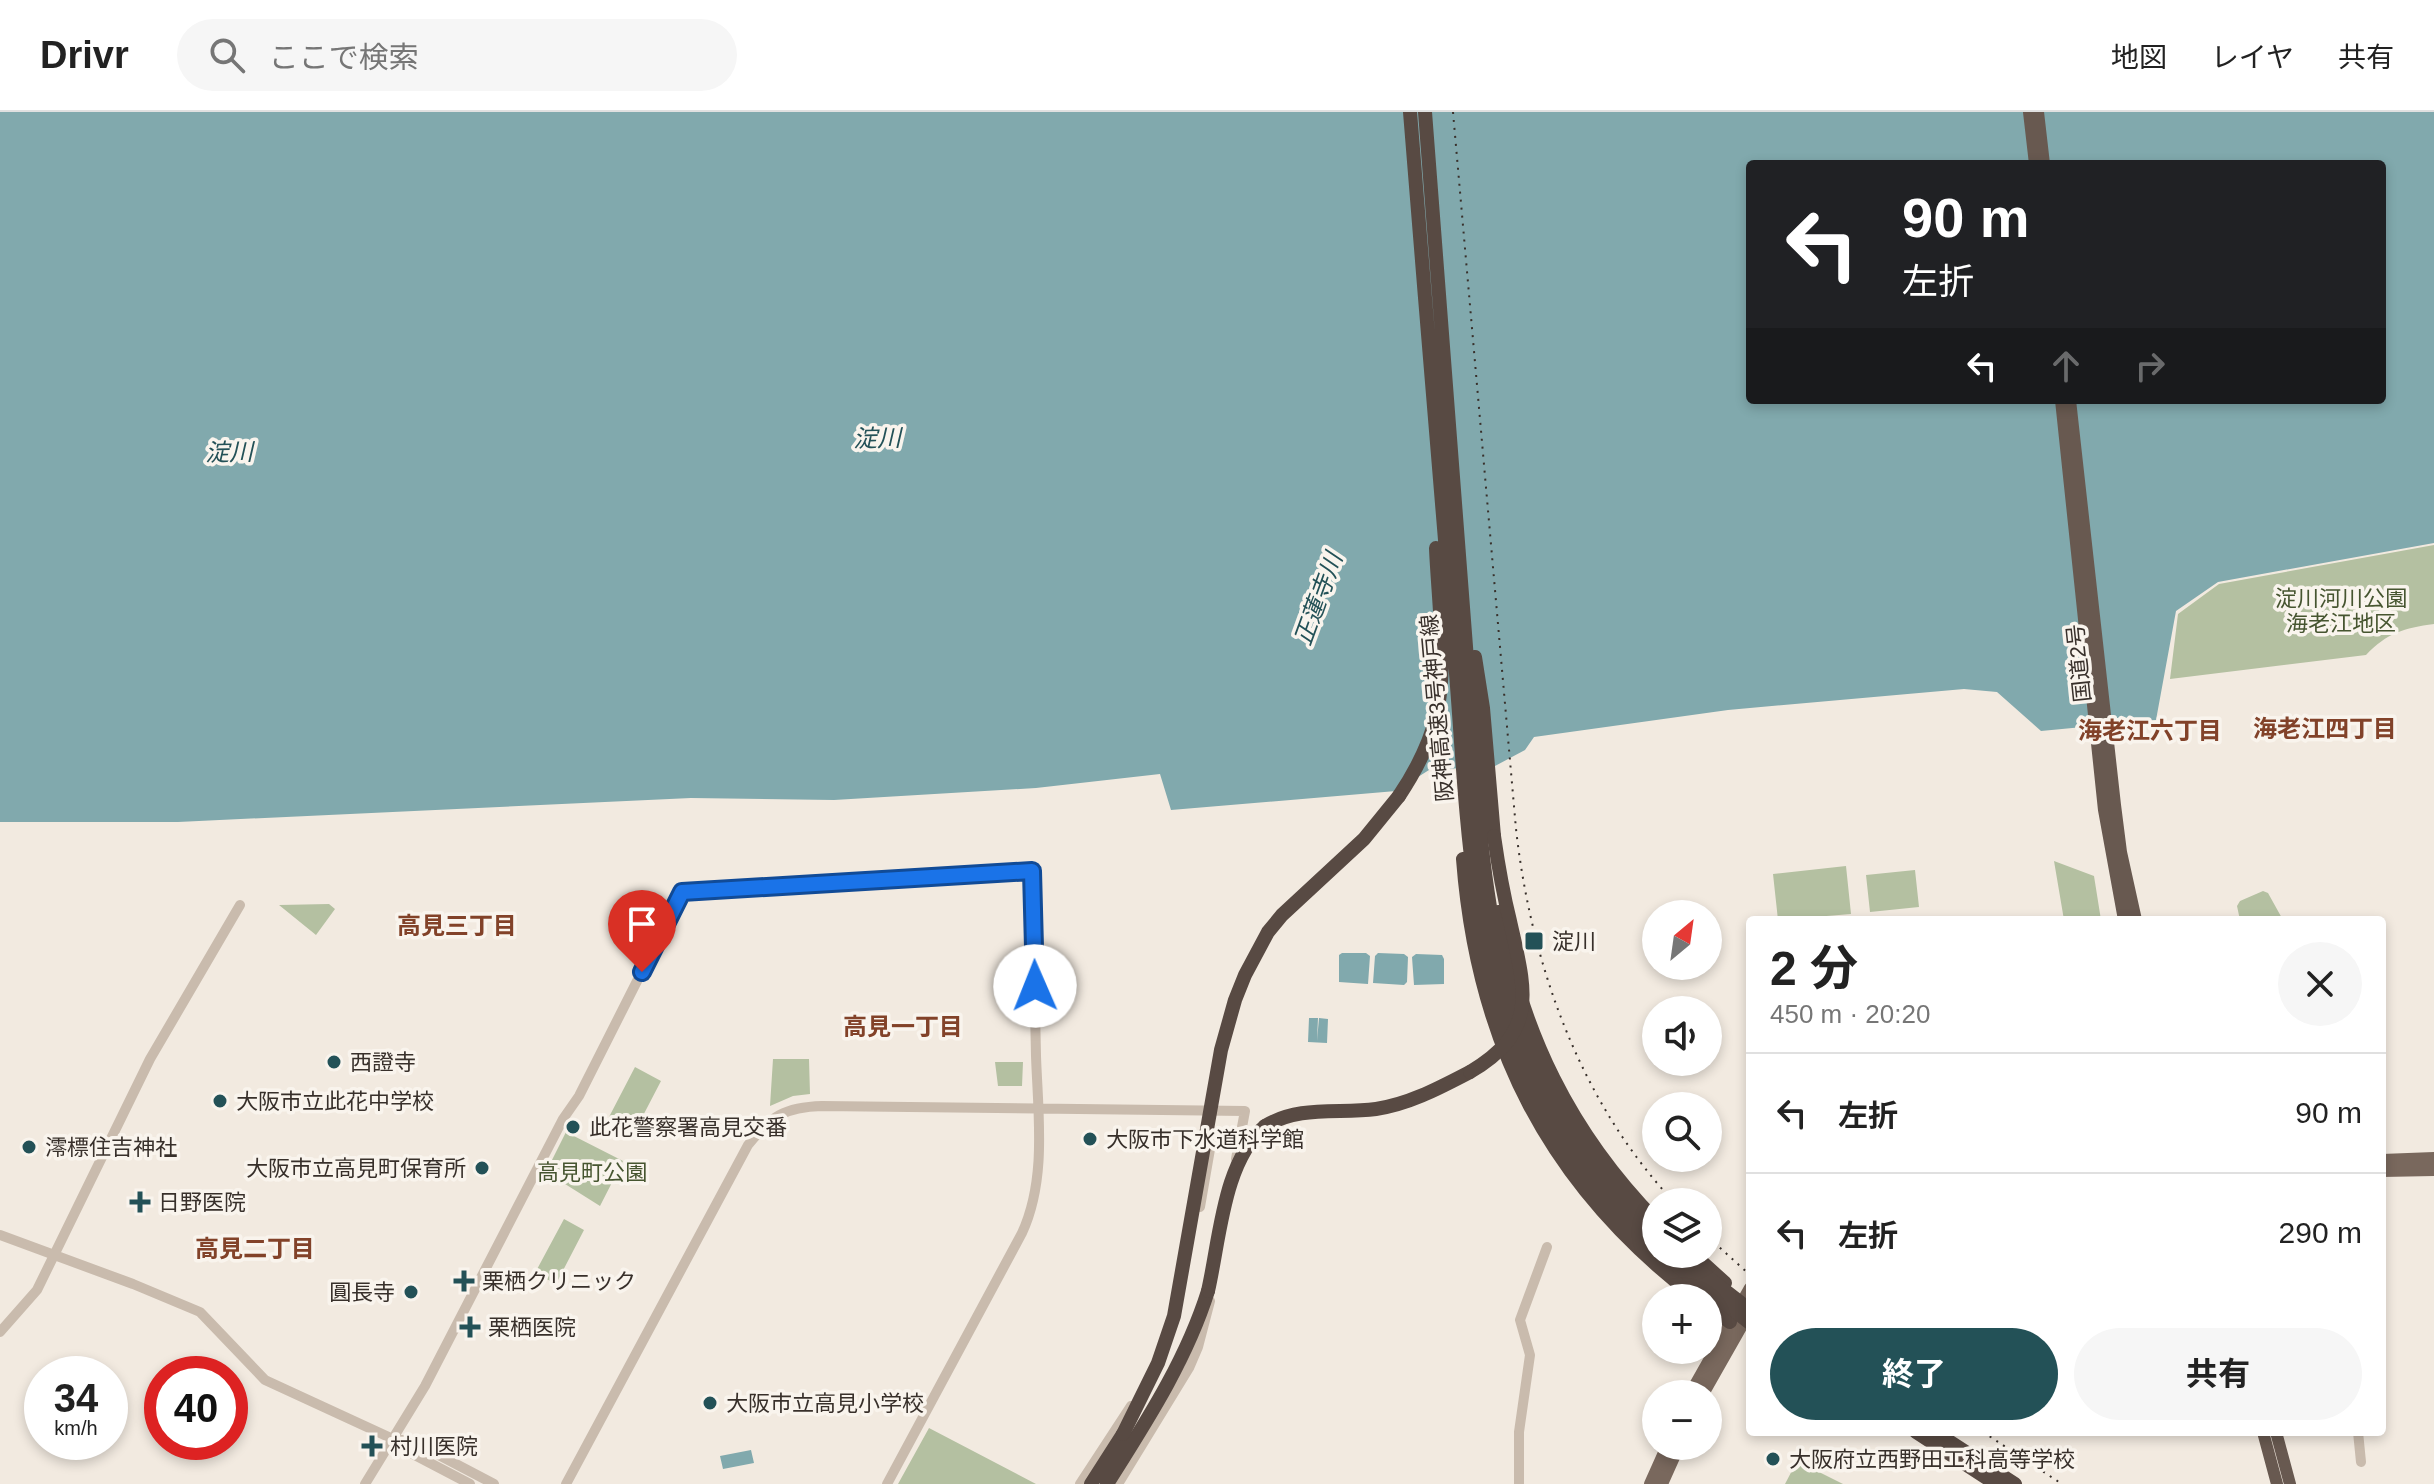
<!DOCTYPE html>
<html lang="ja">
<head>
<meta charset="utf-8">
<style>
  :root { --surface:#fff; --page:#f6f6f6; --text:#222; --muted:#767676; --line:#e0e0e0; --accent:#235157 }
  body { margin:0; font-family:Helvetica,"Noto Sans JP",sans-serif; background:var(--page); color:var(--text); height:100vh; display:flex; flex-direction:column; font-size:30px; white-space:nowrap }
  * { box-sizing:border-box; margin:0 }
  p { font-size:26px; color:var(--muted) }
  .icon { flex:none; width:44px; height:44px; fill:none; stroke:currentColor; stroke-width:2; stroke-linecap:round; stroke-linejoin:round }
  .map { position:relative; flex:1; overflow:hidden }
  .panel { position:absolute; left:1746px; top:804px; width:640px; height:520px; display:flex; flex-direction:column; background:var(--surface); border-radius:8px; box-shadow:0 4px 12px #0003 }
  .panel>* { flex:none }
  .hud { position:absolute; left:1746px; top:48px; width:640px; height:244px; border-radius:8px; box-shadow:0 4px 12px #0003; background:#202124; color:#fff; overflow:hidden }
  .needle { width:52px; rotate:29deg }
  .buttons { position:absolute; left:1642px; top:788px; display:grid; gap:16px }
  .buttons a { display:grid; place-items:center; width:80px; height:80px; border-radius:50%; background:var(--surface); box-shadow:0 4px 12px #0003; font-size:40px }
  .speed { position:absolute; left:24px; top:1244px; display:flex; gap:16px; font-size:40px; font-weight:700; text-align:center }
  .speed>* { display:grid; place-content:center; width:104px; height:104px; border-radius:50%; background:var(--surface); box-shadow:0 4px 12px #0003; line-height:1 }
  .speed small { font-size:20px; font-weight:400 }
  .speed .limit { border:12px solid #d22; background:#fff; color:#111 }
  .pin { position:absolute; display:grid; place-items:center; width:68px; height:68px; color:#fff; margin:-82px -34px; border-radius:50% 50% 50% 0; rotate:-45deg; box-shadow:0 0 8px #0007 }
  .pin .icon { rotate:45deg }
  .me { position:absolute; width:88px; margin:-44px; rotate:359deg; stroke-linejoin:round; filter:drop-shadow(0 0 6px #0008) }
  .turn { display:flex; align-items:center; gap:28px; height:168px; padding:0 24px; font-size:36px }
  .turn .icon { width:104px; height:104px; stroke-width:2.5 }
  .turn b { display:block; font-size:56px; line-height:68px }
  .lanes { display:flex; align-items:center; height:76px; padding:0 24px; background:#0003; justify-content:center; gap:40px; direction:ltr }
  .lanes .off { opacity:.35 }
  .round { display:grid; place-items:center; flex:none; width:84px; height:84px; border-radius:42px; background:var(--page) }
  .headline { display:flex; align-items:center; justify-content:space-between; height:136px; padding:0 24px }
  h1 { font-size:48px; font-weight:700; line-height:60px }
  .button { display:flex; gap:16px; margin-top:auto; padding:16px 24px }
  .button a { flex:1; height:92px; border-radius:48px; background:var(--accent); color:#fff; font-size:32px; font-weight:700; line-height:92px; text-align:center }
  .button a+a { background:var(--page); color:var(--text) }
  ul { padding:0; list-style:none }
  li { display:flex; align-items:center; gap:24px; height:120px; padding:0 24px; border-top:2px solid var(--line) }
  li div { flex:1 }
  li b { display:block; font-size:30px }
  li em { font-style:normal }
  header { display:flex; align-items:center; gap:48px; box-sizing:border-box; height:112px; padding:0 40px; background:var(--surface); border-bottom:2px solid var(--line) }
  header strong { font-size:38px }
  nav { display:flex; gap:44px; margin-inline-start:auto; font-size:28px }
  .search { width:560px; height:72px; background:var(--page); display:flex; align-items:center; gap:20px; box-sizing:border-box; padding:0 28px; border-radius:44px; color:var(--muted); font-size:30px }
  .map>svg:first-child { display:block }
  .green { fill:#b4c0a1 }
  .water { fill:#81a9ad; fill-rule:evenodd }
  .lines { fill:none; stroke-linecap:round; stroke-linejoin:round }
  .tertiary { stroke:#c9bbad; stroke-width:10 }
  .primary { stroke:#79685d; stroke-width:12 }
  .trunk { stroke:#685950; stroke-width:12 }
  .motorway { stroke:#584a43; stroke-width:14 }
  .rail { stroke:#38302b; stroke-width:2; stroke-dasharray:2 6; stroke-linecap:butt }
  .motorway-bridge { stroke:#584a43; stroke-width:14 }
  .route-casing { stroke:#114b97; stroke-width:20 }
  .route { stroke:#1a73e8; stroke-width:14 }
  .poi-dot { fill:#235157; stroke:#f9f4ed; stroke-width:3 }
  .labels { text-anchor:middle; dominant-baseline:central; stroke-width:7; stroke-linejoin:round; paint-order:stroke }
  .park-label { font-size:22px; fill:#465530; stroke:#f9f4ed }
  .street-label { font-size:22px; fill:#38302b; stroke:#f9f4ed }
  .poi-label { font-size:22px; fill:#38302b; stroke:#f9f4ed; text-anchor:start }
  .water-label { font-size:24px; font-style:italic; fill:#235157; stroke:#f9f4ed }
  .neighbourhood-label { font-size:24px; font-weight:bold; fill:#824229; stroke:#f9f4ed }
</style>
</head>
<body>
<header>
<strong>Drivr</strong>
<div class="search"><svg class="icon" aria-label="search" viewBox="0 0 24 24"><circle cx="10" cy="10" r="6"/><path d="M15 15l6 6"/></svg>ここで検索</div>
<nav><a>地図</a><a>レイヤ</a><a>共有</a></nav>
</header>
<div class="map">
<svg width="2434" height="1372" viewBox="0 0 2434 1372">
  <rect width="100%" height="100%" fill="#f2eae0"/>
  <!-- green -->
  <path class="green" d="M 2434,433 L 2434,512 C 2404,516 2387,521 2366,543 L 2170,567 L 2178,502 L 2219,472 Z
    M 2054,749 L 2094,764 L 2101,808 L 2064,808 Z
    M 1846,754 L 1851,802 L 1778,808 L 1773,762 Z
    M 1915,758 L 1919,795 L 1870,800 L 1866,763 Z
    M 2263,779 L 2268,781 L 2283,808 L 2240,808 L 2237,794 L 2240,789 Z
    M 329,792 L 335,797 L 316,823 L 279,793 Z
    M 773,947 L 809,947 L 810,982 L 793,984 L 770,994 Z
    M 995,950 L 1023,950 L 1022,974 L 998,974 Z
    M 635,955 L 661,969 L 635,1019 L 609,1005 Z
    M 566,1020 L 623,1049 L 600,1094 L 546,1060 Z
    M 564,1107 L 584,1118 L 556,1172 L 535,1161 Z
    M 929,1316 L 1036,1372 L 898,1372 Z
    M 1797,1349 L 1843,1372 L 1785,1372 Z"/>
  <!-- water -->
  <path class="water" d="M 0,0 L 2434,0 L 2434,431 L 2218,470 L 2176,499 L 2156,608 L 2041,619 L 1997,580 L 1964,577 L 1728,598 L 1534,625 L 1525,638 L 1495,654 L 1429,658 L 1396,679 L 1171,698 L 1160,662 L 1036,676 L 834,688 L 691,686 L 178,710 L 0,710 ZM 1750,52 L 2382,52 L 2382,288 L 1750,288 Z
    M 1342,841 L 1366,841 L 1370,844 L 1368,872 L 1339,870 L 1339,843 Z
    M 1378,841 L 1404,842 L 1408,845 L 1407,870 L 1404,873 L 1373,871 L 1375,844 Z
    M 1416,842 L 1442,843 L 1444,847 L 1444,872 L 1414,873 L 1412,845 Z
    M 1309,906 L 1318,906 L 1317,929 L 1319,906 L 1328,907 L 1327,931 L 1308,930 Z
    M 751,1338 L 754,1351 L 723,1357 L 720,1344 Z"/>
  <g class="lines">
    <!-- tertiary -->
    <path class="tertiary" d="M 1200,1095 L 1213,1020
      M 0,1123 L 133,1172 L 200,1200 L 265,1268 L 393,1327 L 409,1340 L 470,1372
      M 0,1220 L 37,1178 L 150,947 L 240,793
      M 2358,1320 L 2361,1350
      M 395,1327 L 414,1330 L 494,1372
      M 365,1372 L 425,1274 L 563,1007 L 579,984 L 682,780 L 1032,759 C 1033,820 1035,882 1036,944 C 1038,1002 1047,1067 1022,1121 L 887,1372
      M 566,1372 L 748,1033 C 771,1004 785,995 822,994 L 1245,999 L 1236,1047
      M 1080,1372 L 1131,1294
      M 1118,1372 L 1189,1256 L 1198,1235 L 1210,1189
      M 1519,1372 L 1519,1320 L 1530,1243 L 1520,1208 L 1547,1135"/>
    <!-- primary -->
    <path class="primary" d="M 2382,1048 L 2434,1046
      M 2382,1059 L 2434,1058
      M 1690,1282 L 1750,1176
      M 1703,1282 L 1749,1201
      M 1650,1372 L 1667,1334
      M 1662,1372 L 1679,1334"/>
    <!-- trunk -->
    <path class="trunk" d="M 2029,0 L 2035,52
      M 2038,0 L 2044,52
      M 2061,288 L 2104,698 L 2124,808
      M 2070,288 L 2115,693 L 2121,740 L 2136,808
      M 2263,1320 L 2277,1372
      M 2276,1320 L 2290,1372"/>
    <!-- motorway -->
    <path class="motorway" d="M 1410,0 C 1425,183 1439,366 1455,549 C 1466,679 1467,819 1517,942 C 1547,1017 1596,1083 1656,1137
      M 1425,0 L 1480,717 C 1496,879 1533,1008 1656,1123
      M 1475,545 L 1483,596 L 1494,724
      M 1399,684 C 1415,660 1429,634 1436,605 C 1448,557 1438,487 1436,436
      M 1463,747 C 1477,931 1549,1074 1697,1186
      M 1499,800 C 1522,921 1569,1020 1656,1109
      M 1265,1014 C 1300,993 1338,1002 1376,997 C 1410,992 1441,975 1470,960
      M 1693,1142 L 1725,1171
      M 1708,1194 L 1730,1210
      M 1916,1320 L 1996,1372
      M 1935,1320 L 2015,1372
      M 1091,1372 L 1123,1322
      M 1107,1372 C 1146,1310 1186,1249 1208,1179"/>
    <!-- rail -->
    <path class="rail" d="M 1453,0 L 1516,717 C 1531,852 1580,990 1674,1090
      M 1708,1125 L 1750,1163
      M 1983,1320 L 2062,1372"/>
    <!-- motorway-bridge -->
    <path class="motorway-bridge" d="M 1470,960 C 1540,919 1525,877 1510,809 C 1503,781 1498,752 1494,724
      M 1662,1142 L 1750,1211
      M 1678,1142 L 1750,1198
      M 1208,1179 C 1220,1127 1223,1050 1265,1014
      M 1123,1322 L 1158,1251 L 1174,1204 L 1221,938 L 1235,888 L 1245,863 L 1268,820 L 1282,803 L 1364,727 L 1399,684"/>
  </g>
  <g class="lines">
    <!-- route casing -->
    <g class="route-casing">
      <path id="route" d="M 642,860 L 682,780 L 1032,759 L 1035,874"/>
    </g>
    <!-- route -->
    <use href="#route" class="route"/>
  </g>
  <!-- markers -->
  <g class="poi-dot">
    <rect x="1524" y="819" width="20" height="20" rx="4"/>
    <circle cx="334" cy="950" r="8"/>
    <circle cx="220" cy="989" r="8"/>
    <circle cx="573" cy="1015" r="8"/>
    <circle cx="1090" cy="1027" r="8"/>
    <circle cx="29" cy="1035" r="8"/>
    <circle cx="482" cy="1056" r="8"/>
    <path d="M136 1078h8v8h8v8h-8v8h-8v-8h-8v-8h8z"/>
    <path d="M460 1157h8v8h8v8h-8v8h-8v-8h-8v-8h8z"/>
    <circle cx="411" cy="1180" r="8"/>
    <path d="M466 1203h8v8h8v8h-8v8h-8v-8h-8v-8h8z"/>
    <circle cx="710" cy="1291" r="8"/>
    <path d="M368 1322h8v8h8v8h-8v8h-8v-8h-8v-8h8z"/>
    <circle cx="1773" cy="1347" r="8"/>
  </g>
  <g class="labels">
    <!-- park labels -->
    <g class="park-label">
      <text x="2341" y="486">淀川河川公園<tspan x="2341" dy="25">海老江地区</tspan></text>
      <text x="592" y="1060">高見町公園</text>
    </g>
    <!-- street labels -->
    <g class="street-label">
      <text transform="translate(2079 551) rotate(-96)">国道2号</text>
      <text transform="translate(1437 596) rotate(-95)">阪神高速3号神戸線</text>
    </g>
    <!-- poi labels -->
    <g class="poi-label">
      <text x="1552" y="829">淀川</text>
      <text x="350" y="950">西證寺</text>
      <text x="236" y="989">大阪市立此花中学校</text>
      <text x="589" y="1015">此花警察署高見交番</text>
      <text x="1106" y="1027">大阪市下水道科学館</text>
      <text x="45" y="1035">澪標住吉神社</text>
      <text x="466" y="1056" text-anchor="end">大阪市立高見町保育所</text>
      <text x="158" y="1090">日野医院</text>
      <text x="482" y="1169">栗栖クリニック</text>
      <text x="395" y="1180" text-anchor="end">圓長寺</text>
      <text x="488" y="1215">栗栖医院</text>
      <text x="726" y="1291">大阪市立高見小学校</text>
      <text x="390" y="1334">村川医院</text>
      <text x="1789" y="1347">大阪府立西野田工科高等学校</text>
    </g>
    <!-- water labels -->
    <g class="water-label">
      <text transform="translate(877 326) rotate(-1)">淀川</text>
      <text transform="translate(229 340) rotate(-1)">淀川</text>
      <text transform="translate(1318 487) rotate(-70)">正蓮寺川</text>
    </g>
    <!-- neighbourhood labels -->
    <g class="neighbourhood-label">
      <text x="2325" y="616">海老江四丁目</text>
      <text x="2150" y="618">海老江六丁目</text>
      <text x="457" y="813">高見三丁目</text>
      <text x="903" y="914">高見一丁目</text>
      <text x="255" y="1136">高見二丁目</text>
    </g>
  </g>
</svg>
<div class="buttons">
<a><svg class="needle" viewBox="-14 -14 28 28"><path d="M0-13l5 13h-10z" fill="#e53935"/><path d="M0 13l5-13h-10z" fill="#767676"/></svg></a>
<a><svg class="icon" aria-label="sound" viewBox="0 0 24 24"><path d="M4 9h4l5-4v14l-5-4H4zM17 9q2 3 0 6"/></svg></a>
<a><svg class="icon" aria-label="search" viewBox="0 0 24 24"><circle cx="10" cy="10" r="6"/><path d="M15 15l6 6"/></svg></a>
<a><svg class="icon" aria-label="layers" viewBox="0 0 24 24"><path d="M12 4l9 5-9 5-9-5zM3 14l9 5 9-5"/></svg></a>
<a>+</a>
<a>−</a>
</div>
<div class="speed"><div>34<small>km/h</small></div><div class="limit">40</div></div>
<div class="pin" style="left:642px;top:860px;background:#d93025"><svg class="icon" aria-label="arrive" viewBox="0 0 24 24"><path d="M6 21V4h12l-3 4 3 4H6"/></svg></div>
<svg class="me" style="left:1035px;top:874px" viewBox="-20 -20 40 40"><circle r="19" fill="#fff"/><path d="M0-13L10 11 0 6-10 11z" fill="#1a73e8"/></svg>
<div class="hud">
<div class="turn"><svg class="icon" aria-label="left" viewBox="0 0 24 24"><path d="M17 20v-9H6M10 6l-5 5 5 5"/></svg><div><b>90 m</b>左折</div></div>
<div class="lanes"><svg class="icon" aria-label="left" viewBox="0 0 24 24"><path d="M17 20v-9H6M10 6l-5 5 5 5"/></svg><svg class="icon off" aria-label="ahead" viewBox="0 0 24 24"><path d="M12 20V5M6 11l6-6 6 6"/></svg><svg class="icon off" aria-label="right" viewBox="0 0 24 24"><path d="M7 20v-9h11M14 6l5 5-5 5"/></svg></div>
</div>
<section class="panel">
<div class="headline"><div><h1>2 分</h1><p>450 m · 20:20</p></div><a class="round"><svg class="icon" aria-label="close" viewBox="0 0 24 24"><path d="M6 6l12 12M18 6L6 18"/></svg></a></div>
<ul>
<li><svg class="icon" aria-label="left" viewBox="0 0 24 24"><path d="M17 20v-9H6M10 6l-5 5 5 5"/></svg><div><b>左折</b></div><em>90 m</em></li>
<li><svg class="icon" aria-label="left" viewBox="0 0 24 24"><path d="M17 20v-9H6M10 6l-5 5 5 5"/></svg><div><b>左折</b></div><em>290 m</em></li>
</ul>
<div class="button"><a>終了</a><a>共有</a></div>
</section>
</div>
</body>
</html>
